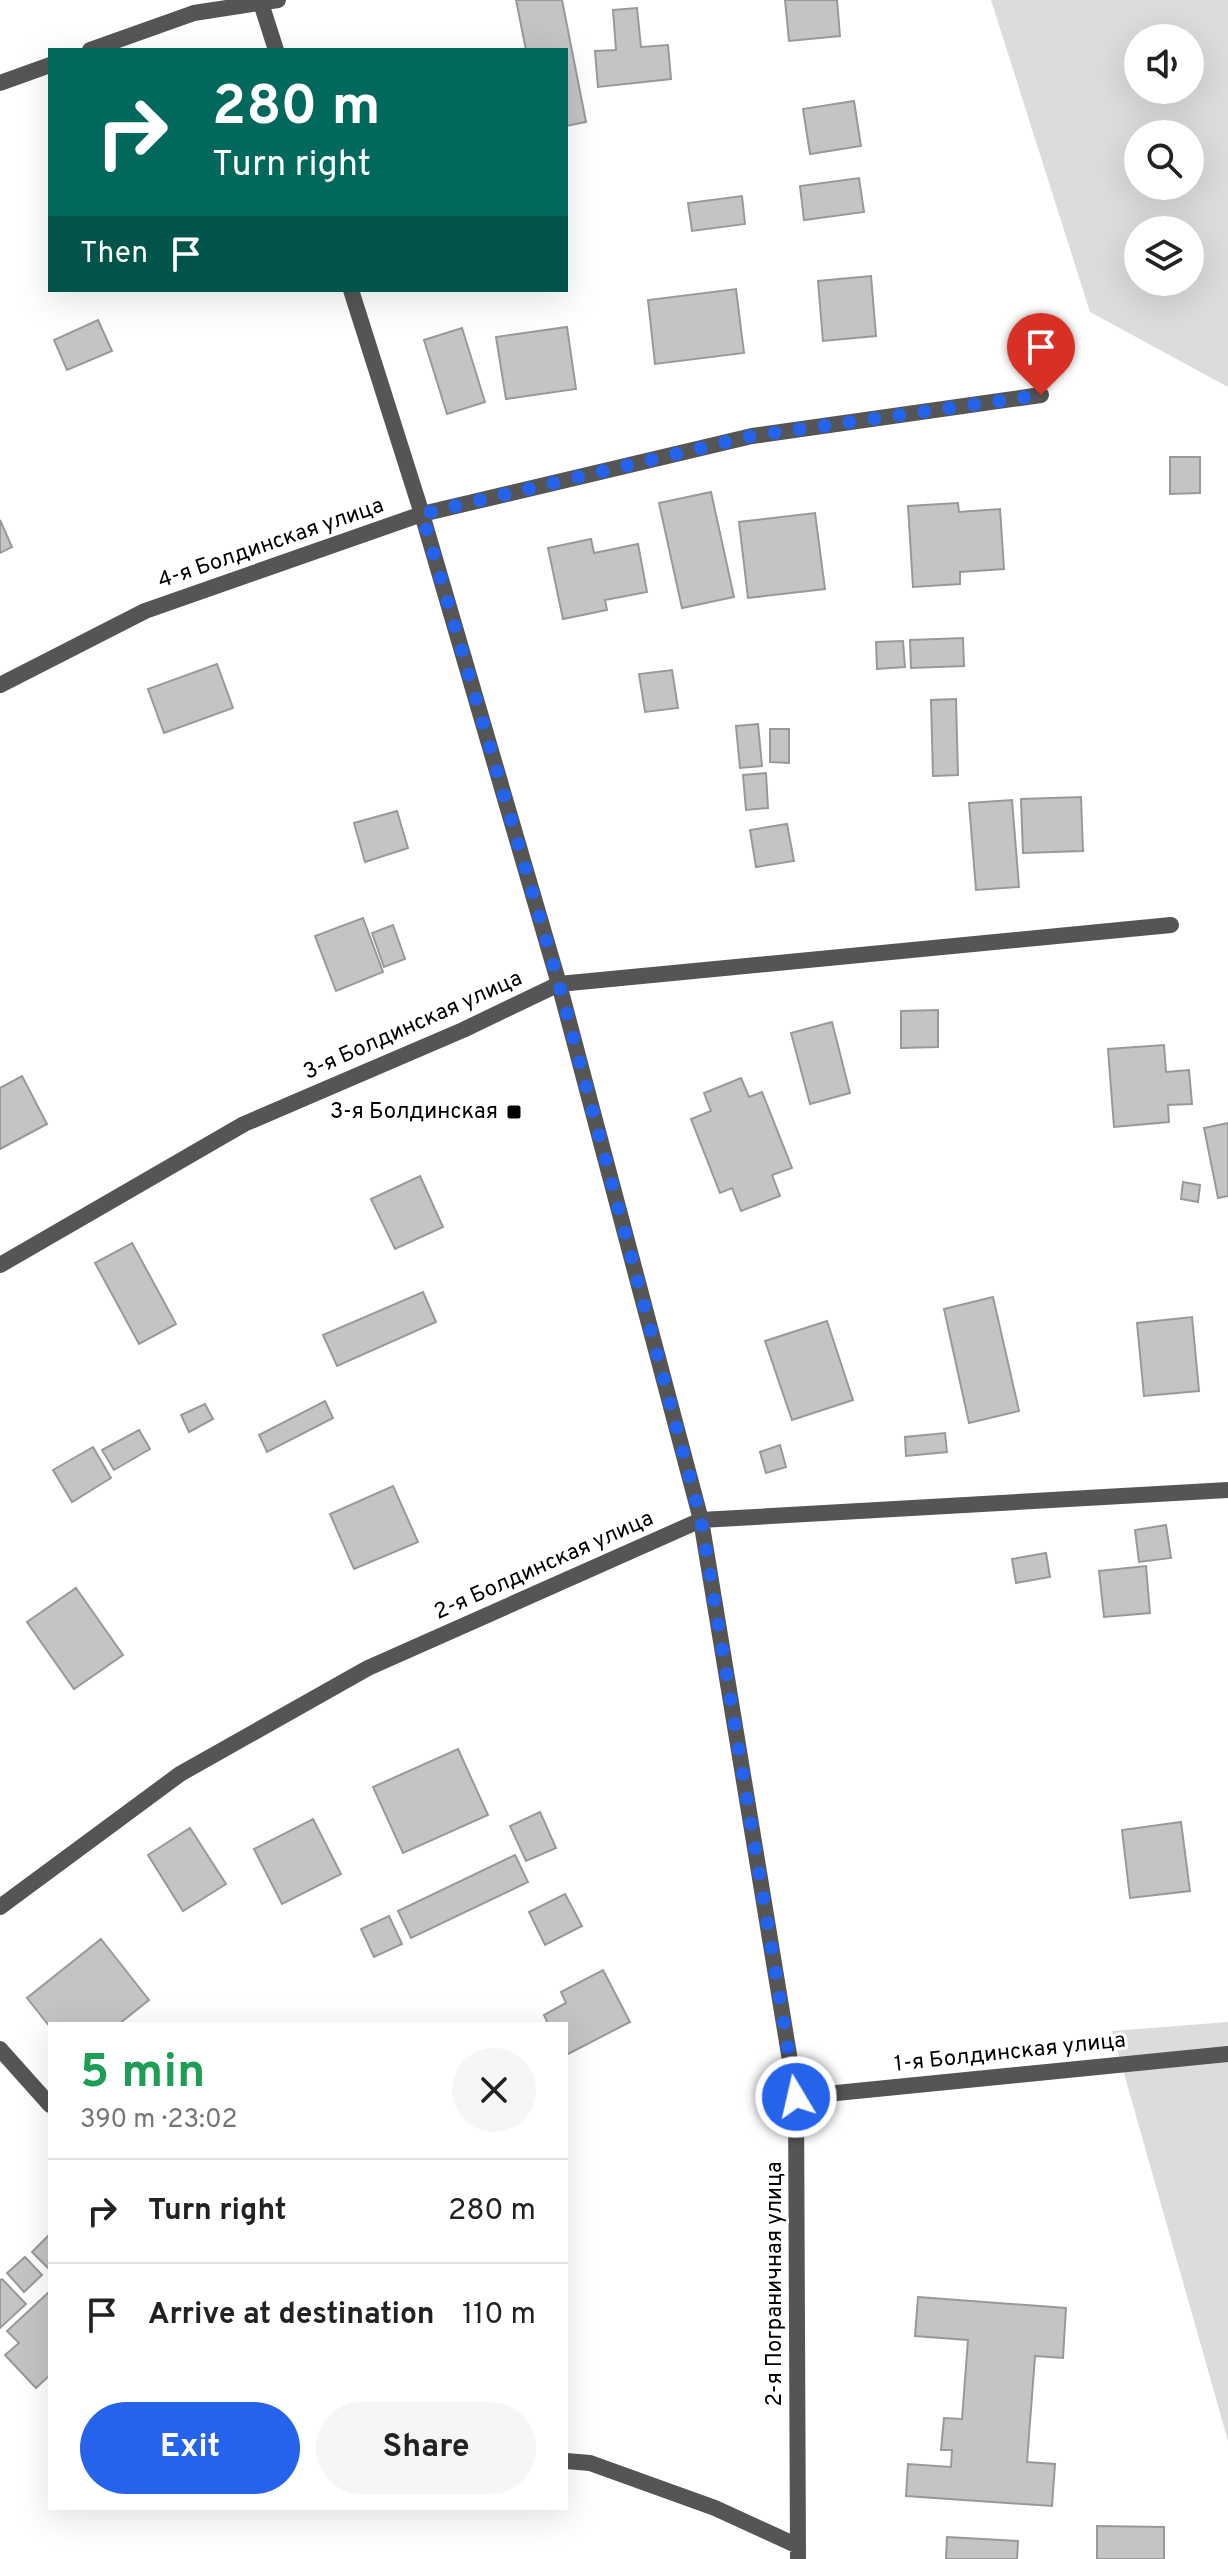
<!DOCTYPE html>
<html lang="en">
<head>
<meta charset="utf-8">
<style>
  :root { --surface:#fff; --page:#f6f6f6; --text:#222; --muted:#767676; --line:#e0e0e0; --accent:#2563eb }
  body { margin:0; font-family:Overpass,sans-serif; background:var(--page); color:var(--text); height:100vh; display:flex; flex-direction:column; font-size:30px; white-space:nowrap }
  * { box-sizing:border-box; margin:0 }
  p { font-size:26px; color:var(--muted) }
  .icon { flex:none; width:44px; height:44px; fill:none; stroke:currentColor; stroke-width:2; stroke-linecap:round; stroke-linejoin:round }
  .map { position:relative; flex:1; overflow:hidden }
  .drawer { position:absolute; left:48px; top:2022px; width:520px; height:488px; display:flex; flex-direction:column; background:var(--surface); border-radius:0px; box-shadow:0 8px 32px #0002 }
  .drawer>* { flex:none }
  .banner { position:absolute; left:48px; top:48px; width:520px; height:244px; border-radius:0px; box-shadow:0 8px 32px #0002; background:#00695c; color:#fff; overflow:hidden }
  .controls { position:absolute; left:1124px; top:24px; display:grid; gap:16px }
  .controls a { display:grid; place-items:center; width:80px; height:80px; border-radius:50%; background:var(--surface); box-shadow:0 8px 32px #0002; font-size:40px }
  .pin { position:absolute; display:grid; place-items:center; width:68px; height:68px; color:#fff; margin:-82px -34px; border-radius:50% 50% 50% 0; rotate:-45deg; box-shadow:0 0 8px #0007 }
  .pin .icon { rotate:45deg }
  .me { position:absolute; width:88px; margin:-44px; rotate:351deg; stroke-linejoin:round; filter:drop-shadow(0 0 6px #0008) }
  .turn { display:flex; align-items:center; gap:28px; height:168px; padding:0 32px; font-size:36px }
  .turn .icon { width:104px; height:104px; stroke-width:2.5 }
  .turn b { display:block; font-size:56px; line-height:68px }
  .then { display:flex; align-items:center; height:76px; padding:0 32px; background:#0003; gap:16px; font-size:30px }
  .round { display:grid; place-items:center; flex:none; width:84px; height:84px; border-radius:42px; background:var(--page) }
  .summary { display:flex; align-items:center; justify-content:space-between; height:136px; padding:0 32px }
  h1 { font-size:48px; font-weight:700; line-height:60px; color:#1e9e55 }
  .action { display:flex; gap:16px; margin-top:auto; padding:16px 32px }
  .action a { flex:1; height:92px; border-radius:48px; background:var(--accent); color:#fff; font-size:32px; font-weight:700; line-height:92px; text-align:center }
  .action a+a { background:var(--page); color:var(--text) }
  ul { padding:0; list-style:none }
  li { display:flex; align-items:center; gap:24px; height:104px; padding:0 32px; border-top:2px solid var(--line) }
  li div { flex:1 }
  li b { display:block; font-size:30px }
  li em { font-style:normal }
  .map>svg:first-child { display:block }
  .green { fill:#dcdcdc; fill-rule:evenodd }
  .building { fill:#c4c4c4; stroke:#999; stroke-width:2 }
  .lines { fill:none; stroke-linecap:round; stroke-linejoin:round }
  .street { stroke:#555; stroke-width:16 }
  .route { stroke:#2563eb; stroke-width:14; stroke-dasharray:0 25.2 }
  .poi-dot { fill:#000; stroke:#fff; stroke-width:3 }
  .labels { text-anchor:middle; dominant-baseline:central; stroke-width:6; stroke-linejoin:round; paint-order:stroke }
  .street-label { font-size:22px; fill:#000; stroke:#fff }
  .poi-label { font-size:22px; fill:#000; stroke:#fff; text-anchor:end }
</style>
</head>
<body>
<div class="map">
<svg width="1228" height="2559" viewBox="0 0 1228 2559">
  <rect width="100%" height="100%" fill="#fff"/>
  <!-- green -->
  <path class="green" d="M 991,0 L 1228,0 L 1228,387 L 1090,312 ZM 1138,38 L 1190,38 L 1190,90 L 1138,90 ZM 1138,134 L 1190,134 L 1190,186 L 1138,186 ZM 1138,230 L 1190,230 L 1190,282 L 1138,282 Z
    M 1228,2022 L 1228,2441 L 1112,2031 Z"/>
  <!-- building -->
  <path class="building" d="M 516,0 L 562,0 L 586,122 L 566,126 L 566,50 L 526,50 Z
    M 785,0 L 837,0 L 840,36 L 789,41 Z
    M 637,8 L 641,47 L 668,45 L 671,79 L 598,87 L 595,51 L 616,50 L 613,10 Z
    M 854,101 L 861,146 L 810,154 L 803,109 Z
    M 859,178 L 864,212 L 804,220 L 800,186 Z
    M 742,196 L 745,224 L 692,231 L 688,203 Z
    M 871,276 L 876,336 L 823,341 L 818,281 Z
    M 736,289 L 744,353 L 655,364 L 648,300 Z
    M 98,320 L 112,351 L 67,370 L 54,340 Z
    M 567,327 L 576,389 L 506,399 L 496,337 Z
    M 462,328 L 485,402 L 447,414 L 424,340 Z
    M 1170,457 L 1200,457 L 1200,493 L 1170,494 Z
    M 711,492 L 734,597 L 682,608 L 659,503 Z
    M 958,503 L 959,512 L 1000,509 L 1004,569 L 960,572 L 960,584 L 913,587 L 908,506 Z
    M 815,513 L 825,589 L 748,598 L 739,522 Z
    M 0,520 L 12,547 L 0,553 Z
    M 591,539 L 594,553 L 638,544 L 647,592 L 605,600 L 607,610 L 563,619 L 548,548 Z
    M 963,638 L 964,666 L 911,668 L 910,640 Z
    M 903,641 L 905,667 L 877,669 L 876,642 Z
    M 217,664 L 233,708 L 164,733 L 148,689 Z
    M 672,670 L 678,708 L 645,712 L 639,674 Z
    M 956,699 L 958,775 L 933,776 L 931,700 Z
    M 758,724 L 762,766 L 740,768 L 736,726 Z
    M 770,729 L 789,729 L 789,763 L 770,762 Z
    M 766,773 L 768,808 L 746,810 L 743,775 Z
    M 1081,797 L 1083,851 L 1023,853 L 1021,799 Z
    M 1012,800 L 1019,887 L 976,890 L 969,803 Z
    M 397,811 L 408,848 L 365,862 L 354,823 Z
    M 787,824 L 794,861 L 756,867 L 750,830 Z
    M 363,918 L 383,972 L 336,991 L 315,936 Z
    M 393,925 L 405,959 L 384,967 L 372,933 Z
    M 938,1010 L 938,1047 L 901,1048 L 901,1011 Z
    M 832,1022 L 850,1093 L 810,1104 L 791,1033 Z
    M 1164,1045 L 1166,1072 L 1189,1070 L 1192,1104 L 1168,1105 L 1169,1122 L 1114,1127 L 1108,1049 Z
    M 22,1076 L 47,1124 L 0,1149 L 0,1088 Z
    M 741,1078 L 749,1097 L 762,1092 L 792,1168 L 772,1175 L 780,1196 L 741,1211 L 732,1188 L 720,1193 L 691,1119 L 711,1111 L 704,1093 Z
    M 1228,1123 L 1228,1196 L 1218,1198 L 1204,1128 Z
    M 420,1176 L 443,1227 L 395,1249 L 371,1199 Z
    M 1183,1182 L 1200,1185 L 1198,1202 L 1181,1199 Z
    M 132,1243 L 176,1324 L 139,1344 L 95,1263 Z
    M 423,1292 L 436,1322 L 337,1366 L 323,1335 Z
    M 993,1297 L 1019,1411 L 969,1423 L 944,1309 Z
    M 1192,1317 L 1199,1391 L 1144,1396 L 1137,1323 Z
    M 827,1321 L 853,1400 L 792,1420 L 765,1341 Z
    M 325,1401 L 333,1418 L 267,1452 L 259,1435 Z
    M 205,1404 L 213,1419 L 189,1432 L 181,1415 Z
    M 139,1430 L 150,1449 L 114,1470 L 102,1450 Z
    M 945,1433 L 947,1452 L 906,1456 L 905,1437 Z
    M 780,1445 L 786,1467 L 766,1473 L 760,1452 Z
    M 93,1447 L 111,1478 L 72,1502 L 53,1470 Z
    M 393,1486 L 418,1542 L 354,1569 L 330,1514 Z
    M 1166,1525 L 1171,1558 L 1139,1562 L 1135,1530 Z
    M 1046,1553 L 1050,1577 L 1016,1583 L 1012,1559 Z
    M 1146,1566 L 1150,1613 L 1104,1617 L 1099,1571 Z
    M 76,1588 L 123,1655 L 74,1689 L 27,1622 Z
    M 458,1749 L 488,1815 L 403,1853 L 373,1787 Z
    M 540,1812 L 556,1848 L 526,1861 L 510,1826 Z
    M 313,1819 L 341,1874 L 282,1904 L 254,1849 Z
    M 1181,1822 L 1190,1891 L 1130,1898 L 1122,1830 Z
    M 190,1828 L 226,1884 L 183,1911 L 148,1855 Z
    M 515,1855 L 528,1882 L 411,1938 L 398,1911 Z
    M 565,1894 L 582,1926 L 545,1945 L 529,1912 Z
    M 389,1916 L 402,1944 L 374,1957 L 361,1929 Z
    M 101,1939 L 149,2000 L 119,2024 L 50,2024 L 50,2027 L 27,1998 Z
    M 603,1970 L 630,2022 L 566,2055 L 566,2024 L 548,2024 L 544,2015 L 566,2003 L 561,1992 Z
    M 50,2234 L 50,2270 L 32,2252 Z
    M 25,2257 L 42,2275 L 24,2292 L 7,2273 Z
    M 2,2279 L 26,2304 L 0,2328 L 0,2280 Z
    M 50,2291 L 50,2375 L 36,2388 L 5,2355 L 19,2343 L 7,2331 Z
    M 918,2297 L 1066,2308 L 1063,2358 L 1035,2356 L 1027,2462 L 1055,2464 L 1052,2506 L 906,2496 L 908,2464 L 951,2467 L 952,2450 L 941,2450 L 944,2418 L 962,2419 L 968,2340 L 915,2336 Z
    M 1097,2526 L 1164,2527 L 1164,2559 L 1097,2559 Z
    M 947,2537 L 1018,2541 L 1017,2559 L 946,2559 Z"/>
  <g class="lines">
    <!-- street -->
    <path class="street" d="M 260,0 L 276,50
      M 90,50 L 194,13 L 278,0
      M 0,83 L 50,65
      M 351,290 L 422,514 L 559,984 L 701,1520 L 796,2097 L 798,2559
      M 0,685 L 145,611 L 422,514 L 752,436 L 1041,395
      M 0,1265 L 244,1124 L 463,1030 L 559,984 L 1171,925
      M 0,1907 L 180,1774 L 368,1668 L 701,1520 L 1228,1490
      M 0,2049 L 50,2105
      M 796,2097 L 1228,2054
      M 566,2461 L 590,2463 L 715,2508 L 798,2546"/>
  </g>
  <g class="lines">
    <!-- route -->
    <path class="route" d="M 796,2097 L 701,1520 L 559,984 L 422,514 L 752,436 L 1041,395"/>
  </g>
  <!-- markers -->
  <rect class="poi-dot" x="506" y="1104" width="16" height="16" rx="4"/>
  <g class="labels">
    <!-- street labels -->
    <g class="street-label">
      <text transform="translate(271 544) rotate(-19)">4-я Болдинская улица</text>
      <text transform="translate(413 1026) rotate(-24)">3-я Болдинская улица</text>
      <text transform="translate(544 1566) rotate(-24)">2-я Болдинская улица</text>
      <text transform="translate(1010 2053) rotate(-6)">1-я Болдинская улица</text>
      <text transform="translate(775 2284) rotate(-90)">2-я Пограничная улица</text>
    </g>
    <!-- poi labels -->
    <g class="poi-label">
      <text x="498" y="1112">3-я Болдинская</text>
    </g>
  </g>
</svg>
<div class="controls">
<a><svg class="icon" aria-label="sound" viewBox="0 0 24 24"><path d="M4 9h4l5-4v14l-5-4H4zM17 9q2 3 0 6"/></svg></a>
<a><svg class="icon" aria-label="search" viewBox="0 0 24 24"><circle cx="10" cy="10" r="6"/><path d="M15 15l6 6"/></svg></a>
<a><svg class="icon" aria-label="layers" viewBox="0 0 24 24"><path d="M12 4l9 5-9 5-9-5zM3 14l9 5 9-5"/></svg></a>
</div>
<div class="pin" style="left:1041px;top:395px;background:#d93025"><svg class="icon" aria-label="arrive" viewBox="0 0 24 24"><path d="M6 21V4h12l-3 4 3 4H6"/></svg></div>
<svg class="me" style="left:796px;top:2097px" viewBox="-20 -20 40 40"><circle r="17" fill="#2563eb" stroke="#fff" stroke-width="3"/><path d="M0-11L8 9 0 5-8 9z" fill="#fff"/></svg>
<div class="banner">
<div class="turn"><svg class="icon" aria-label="right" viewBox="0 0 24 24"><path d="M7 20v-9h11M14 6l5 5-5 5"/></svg><div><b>280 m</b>Turn right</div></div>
<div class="then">Then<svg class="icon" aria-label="arrive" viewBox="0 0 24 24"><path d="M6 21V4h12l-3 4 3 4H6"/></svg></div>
</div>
<section class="drawer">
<div class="summary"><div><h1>5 min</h1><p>390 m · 23:02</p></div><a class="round"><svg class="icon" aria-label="close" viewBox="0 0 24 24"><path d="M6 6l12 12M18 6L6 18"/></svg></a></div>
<ul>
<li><svg class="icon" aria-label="right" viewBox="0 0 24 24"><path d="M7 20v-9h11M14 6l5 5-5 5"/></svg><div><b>Turn right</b></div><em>280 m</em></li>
<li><svg class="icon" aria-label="arrive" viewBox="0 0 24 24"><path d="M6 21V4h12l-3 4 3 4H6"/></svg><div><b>Arrive at destination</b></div><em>110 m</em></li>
</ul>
<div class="action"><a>Exit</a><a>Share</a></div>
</section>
</div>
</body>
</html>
